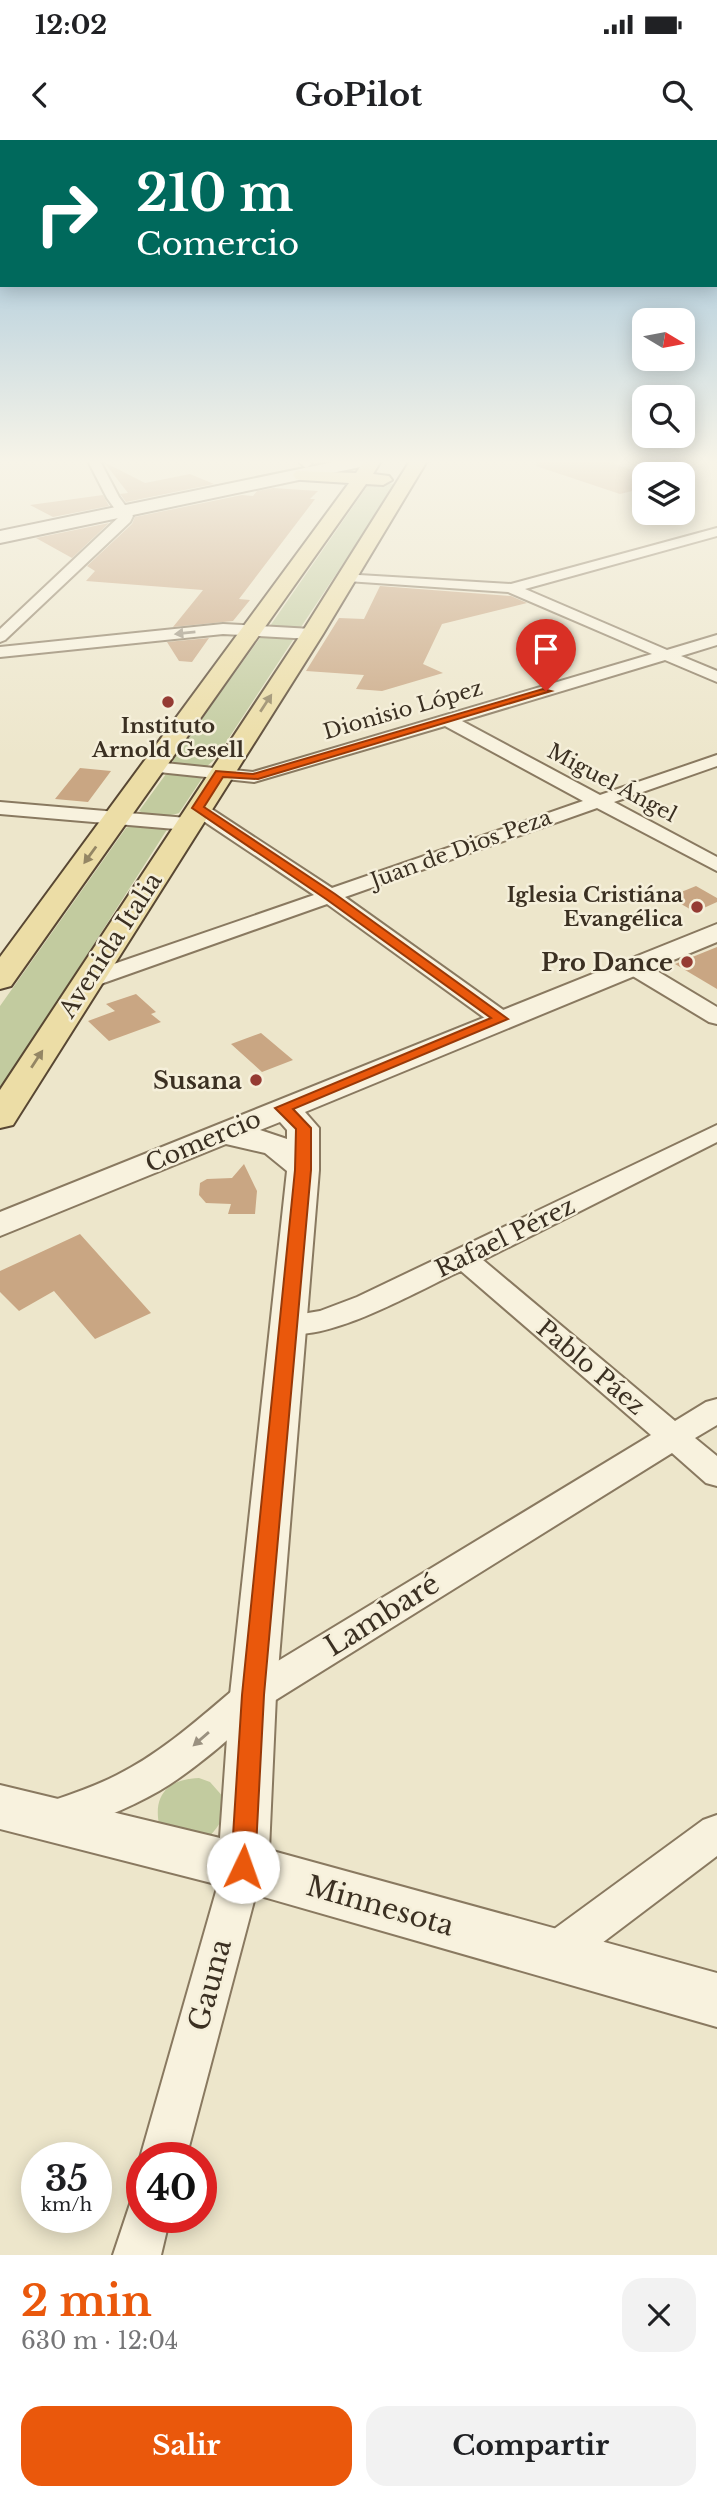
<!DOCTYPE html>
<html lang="es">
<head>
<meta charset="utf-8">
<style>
  :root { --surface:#fff; --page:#f2f2f2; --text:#202124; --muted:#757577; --accent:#ea580c }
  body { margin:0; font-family:"Libre Baskerville",serif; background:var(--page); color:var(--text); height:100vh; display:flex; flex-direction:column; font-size:26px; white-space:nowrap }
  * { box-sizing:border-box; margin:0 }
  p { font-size:23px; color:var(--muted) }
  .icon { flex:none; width:38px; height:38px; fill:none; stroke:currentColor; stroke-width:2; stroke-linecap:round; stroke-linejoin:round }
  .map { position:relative; height:2115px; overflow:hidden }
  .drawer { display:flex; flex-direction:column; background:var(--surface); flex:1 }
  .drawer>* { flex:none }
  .top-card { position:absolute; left:0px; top:0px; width:718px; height:147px; box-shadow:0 4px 18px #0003; background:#00695c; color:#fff; overflow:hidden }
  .needle { width:46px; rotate:100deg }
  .fabs { position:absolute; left:632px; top:168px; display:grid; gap:14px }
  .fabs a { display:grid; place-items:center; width:63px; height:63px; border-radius:14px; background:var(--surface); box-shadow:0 4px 18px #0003; font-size:35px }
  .speed { position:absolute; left:21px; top:2002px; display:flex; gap:14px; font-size:35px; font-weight:700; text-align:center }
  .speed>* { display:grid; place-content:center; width:91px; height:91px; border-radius:50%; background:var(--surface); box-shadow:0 4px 18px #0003; line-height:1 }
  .speed small { font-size:18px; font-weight:400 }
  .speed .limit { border:10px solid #d22; background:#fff; color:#111 }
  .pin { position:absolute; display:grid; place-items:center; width:60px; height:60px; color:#fff; margin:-72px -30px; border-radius:50% 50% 50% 0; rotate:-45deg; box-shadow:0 0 7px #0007 }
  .pin .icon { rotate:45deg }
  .me { position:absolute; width:77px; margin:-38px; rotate:3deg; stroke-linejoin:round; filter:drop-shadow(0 0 5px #0008) }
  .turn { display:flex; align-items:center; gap:24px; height:147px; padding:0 21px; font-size:32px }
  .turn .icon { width:91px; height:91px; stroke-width:2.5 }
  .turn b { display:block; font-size:49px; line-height:60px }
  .round { display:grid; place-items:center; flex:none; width:74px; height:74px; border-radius:21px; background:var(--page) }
  .head { display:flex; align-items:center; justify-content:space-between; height:119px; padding:0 21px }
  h1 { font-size:42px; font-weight:800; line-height:52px; color:var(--accent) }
  .cta { display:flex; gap:14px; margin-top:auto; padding:14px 21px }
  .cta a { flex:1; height:80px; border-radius:21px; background:var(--accent); color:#fff; font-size:28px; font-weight:800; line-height:80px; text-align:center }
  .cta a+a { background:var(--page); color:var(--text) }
  .status { display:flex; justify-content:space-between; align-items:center; height:49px; padding:0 35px; background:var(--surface); direction:ltr }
  .status svg { height:19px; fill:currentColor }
  header { display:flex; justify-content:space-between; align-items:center; height:91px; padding:0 21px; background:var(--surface); font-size:32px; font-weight:800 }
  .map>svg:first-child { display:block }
  .green { fill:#c2cb9f }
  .building { fill:#c9a683 }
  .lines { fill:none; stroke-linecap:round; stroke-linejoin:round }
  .minor-casing { stroke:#897960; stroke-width:4 }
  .tertiary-casing { stroke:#897960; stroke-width:4 }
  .secondary-casing { stroke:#6b5a43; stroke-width:4 }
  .primary-casing { stroke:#584733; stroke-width:4 }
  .minor { fill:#f8f2de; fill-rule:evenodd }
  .tertiary { fill:#f8f2de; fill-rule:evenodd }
  .secondary { fill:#f8f2de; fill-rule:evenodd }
  .primary { fill:#ecdda6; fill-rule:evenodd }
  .oneway { fill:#9a9180 }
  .oneway2 { fill:#948664 }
  .route { fill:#ea580c; stroke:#983908; stroke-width:2 }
  .poi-dot { fill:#953b33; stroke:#f5efda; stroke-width:2.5 }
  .labels { text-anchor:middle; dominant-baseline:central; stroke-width:5; stroke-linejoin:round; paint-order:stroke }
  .far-street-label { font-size:21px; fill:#3b3022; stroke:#f5efda }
  .far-poi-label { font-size:21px; font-weight:bold; fill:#3b3022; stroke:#f5efda }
  .street-label { font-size:24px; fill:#3b3022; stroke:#f5efda }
  .poi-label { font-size:24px; font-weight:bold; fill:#3b3022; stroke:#f5efda; text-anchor:end }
  .near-street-label { font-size:28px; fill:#3b3022; stroke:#f5efda }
</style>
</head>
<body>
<div class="status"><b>12:02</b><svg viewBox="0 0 49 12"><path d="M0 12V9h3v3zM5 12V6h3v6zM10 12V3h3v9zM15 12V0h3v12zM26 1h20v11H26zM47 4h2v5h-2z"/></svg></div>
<header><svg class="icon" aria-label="back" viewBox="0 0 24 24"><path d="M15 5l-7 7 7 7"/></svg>GoPilot<svg class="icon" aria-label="search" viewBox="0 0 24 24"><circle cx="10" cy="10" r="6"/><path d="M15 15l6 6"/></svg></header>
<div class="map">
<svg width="717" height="2115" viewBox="0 0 717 2115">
  <rect width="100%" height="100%" fill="#ede6cb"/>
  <!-- green -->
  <path class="green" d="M 370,342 L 396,344 L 301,487 L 270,486 Z
    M 266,495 L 287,496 L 293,500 L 215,619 L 205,628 L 173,624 L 173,619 L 260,498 Z
    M 166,634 L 202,638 L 201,640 L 179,673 C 167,677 151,677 139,671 Z
    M 134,684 L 168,688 L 0,951 L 0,866 L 126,688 Z
    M 199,1638 L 210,1642 L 225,1659 C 225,1676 221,1684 209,1697 L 160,1689 C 152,1657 166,1639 199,1638 Z"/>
  <!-- building -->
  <path class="building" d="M 537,321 L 606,321 L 645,334 L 644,348 L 620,354 L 536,326 Z
    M 104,322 L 145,343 L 190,334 L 214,344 L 126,362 L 120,354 L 128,353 Z
    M 273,348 L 318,351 L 310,359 L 315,359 L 239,459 L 250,460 L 233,481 L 173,487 L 203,450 L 86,441 L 95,431 L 87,426 L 132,384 L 135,377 L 242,355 L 253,356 L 257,351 Z
    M 103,355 L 109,366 L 53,377 L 30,365 Z
    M 109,383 L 72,418 L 36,398 Z
    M 380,446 L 511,456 L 527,463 L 442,484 L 423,524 L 443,533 L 382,551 L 356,549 L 364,535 L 306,531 L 339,478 L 364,479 Z
    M 209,498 L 192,522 L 179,521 L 167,502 Z
    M 80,628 L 111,631 L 88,662 L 55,659 Z
    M 696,746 L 717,758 L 717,762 L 695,772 L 669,757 Z
    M 717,807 L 717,849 L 675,824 Z
    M 136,854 L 156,872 L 151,874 L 161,882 L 109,901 L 88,881 L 115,871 L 106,864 Z
    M 261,893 L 293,920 L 262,932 L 231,904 Z
    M 244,1024 L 257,1051 L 255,1074 L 228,1074 L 231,1064 L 206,1063 L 199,1055 L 200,1043 L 207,1039 L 232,1038 Z
    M 80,1094 L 151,1173 L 95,1199 L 54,1151 L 19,1171 L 0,1152 L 0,1131 Z"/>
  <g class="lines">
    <!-- minor casing -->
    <g class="minor-casing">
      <path id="minor" d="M 88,321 L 100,321 L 119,357 L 133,376 L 130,382 L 5,500 L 0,502 L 0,489 L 120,376 L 107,358 Z
        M 298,321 L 310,321 L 312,324 L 306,328 Z
        M 717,388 L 717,396 L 525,449 L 667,510 L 717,495 L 717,505 L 681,516 L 717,531 L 717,542 L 665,520 L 462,581 L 600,655 L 717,615 L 717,626 L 614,662 L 717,717 L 717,731 L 597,668 L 345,757 L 509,874 L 512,879 L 509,884 L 493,884 L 327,764 L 95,846 L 79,846 L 76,841 L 79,836 L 314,755 L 190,672 L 188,668 L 190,664 L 204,664 L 332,748 L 583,661 L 445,586 L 254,642 L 149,631 L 146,627 L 155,622 L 253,632 L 652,514 L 508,452 L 347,441 L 340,437 L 342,434 L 511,444 Z
        M 223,484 L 312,489 L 320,494 L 312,499 L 223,494 L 0,517 L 0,507 Z
        M 0,662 L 187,678 L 196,684 L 187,690 L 0,674 Z
        M 634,820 L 642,822 L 717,867 L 717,884 L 709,882 L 626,832 L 623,827 L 626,822 Z
        M 717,985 L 717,1002 L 483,1120 L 675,1281 L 706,1262 L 717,1259 L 717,1285 L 695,1298 L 717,1316 L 717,1346 L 706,1343 L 672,1313 L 266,1566 C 232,1596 198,1628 159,1651 C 126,1670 90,1683 54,1696 L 40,1691 L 35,1678 L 40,1665 C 66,1656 92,1648 117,1635 C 163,1612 201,1577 240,1544 L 651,1295 L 461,1131 C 416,1151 325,1206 278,1192 L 274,1185 L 278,1178 L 320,1171 L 357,1157 Z
        M 717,1675 L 717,1716 L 569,1828 L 554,1834 L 539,1828 L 533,1814 L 539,1800 L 703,1680 Z
        M 243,1708 L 257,1714 L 263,1727 L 186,2018 L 142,2018 L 142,2021 L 140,2018 L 223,1727 L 229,1714 Z
        M 142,2056 L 142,2077 L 170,2077 L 161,2115 L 113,2115 L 131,2061 Z"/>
    </g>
    <!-- tertiary casing -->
    <g class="tertiary-casing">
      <path id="tertiary" d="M 717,784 L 717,802 L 305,972 L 319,988 L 319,1030 L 276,1555 L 269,1710 L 717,1833 L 717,1887 L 243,1751 L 0,1689 L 0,1645 L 220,1698 L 230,1555 L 287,1031 L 265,1013 L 226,1004 L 0,1096 L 0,1072 ZM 280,982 L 287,990 L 287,999 L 260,990 Z"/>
    </g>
    <!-- secondary casing -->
    <g class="secondary-casing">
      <path id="secondary" d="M 338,321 L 373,321 L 365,326 L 0,403 L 0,391 Z"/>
    </g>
    <!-- primary casing -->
    <g class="primary-casing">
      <path id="primary" d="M 364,321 L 381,321 L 373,334 L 389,336 L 392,340 L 383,345 L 366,344 L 11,846 L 0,849 L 0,817 L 349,343 L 302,340 L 296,339 L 293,335 L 296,331 L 356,333 Z
        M 410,321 L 427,321 L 323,494 L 18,977 L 13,985 L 0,988 L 0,950 L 301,494 Z"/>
    </g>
    <!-- minor -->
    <use href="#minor" class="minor"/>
    <!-- tertiary -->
    <use href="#tertiary" class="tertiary"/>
    <!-- secondary -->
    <use href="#secondary" class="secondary"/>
    <!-- primary -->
    <use href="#primary" class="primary"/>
  </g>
  <!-- one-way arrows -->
  <defs><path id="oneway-solid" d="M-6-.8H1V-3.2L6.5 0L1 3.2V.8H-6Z" transform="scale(1.75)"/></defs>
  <g class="oneway">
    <use href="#oneway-solid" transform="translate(185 493) rotate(174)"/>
    <use href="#oneway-solid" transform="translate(201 1599) rotate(139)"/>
  </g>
  <g class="oneway2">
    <use href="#oneway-solid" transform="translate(266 563) rotate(-57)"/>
    <use href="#oneway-solid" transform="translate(90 715) rotate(126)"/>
    <use href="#oneway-solid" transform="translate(37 919) rotate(-57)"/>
  </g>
  <!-- sky -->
  <linearGradient id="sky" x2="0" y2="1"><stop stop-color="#8fbad7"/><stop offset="0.52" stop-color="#f7f4e8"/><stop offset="1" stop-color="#f7f4e8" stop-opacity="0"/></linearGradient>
  <rect width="717" height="618" fill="url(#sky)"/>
  <!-- route -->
  <path class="route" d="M 543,549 L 551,551 L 258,639 L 223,637 L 204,667 L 335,754 L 508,879 L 293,969 L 311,988 L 311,1030 L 264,1555 L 255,1727 L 251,1735 L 243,1738 L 234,1735 L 231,1727 L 242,1555 L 295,1030 L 296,989 L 275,968 L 491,878 L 326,759 L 192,668 L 216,631 L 253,634 Z"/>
  <!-- markers -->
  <g class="poi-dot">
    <circle cx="168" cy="562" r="7"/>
    <circle cx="697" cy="767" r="7"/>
    <circle cx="687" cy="822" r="7"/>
    <circle cx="256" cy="940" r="7"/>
  </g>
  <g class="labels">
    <!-- far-street labels -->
    <g class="far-street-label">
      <text transform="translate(403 570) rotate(-16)">Dionisio López</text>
      <text transform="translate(612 643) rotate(28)">Miguel Ángel</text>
      <text transform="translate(461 709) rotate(-20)">Juan de Dios Peza</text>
    </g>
    <!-- far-poi labels -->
    <g class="far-poi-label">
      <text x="168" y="586">Instituto<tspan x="168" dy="24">Arnold Gesell</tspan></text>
      <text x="683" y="755" text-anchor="end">Iglesia Cristiána<tspan x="683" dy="24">Evangélica</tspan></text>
    </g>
    <!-- street labels -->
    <g class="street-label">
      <text transform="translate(110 805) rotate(-57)">Avenida Italia</text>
      <text transform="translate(203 1001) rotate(-23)">Comercio</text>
      <text transform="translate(505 1097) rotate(-26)">Rafael Pérez</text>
      <text transform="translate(591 1227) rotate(40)">Pablo Páez</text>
    </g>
    <!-- poi labels -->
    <g class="poi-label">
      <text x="673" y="822">Pro Dance</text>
      <text x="242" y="940">Susana</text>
    </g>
    <!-- near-street labels -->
    <g class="near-street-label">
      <text transform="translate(382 1475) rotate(-32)">Lambaré</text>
      <text transform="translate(380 1766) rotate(16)">Minnesota</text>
      <text transform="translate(210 1845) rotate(-75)">Gauna</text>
    </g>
  </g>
</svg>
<div class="fabs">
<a><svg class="needle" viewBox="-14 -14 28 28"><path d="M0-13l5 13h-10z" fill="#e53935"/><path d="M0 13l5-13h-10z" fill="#757577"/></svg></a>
<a><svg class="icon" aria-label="search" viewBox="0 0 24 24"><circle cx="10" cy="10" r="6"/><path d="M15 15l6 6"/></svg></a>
<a><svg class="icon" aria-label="layers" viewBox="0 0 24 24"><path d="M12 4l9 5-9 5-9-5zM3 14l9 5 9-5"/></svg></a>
</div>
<div class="speed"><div>35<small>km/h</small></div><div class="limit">40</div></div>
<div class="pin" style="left:546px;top:551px;background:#d93025"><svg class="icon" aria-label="arrive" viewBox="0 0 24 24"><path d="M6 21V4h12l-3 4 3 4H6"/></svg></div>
<svg class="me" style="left:243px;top:1727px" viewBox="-20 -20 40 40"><circle r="19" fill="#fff"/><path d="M0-13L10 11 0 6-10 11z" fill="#ea580c"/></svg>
<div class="top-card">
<div class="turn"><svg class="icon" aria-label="right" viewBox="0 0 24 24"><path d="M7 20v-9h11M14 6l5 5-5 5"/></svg><div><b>210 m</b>Comercio</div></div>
</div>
</div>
<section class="drawer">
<div class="head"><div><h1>2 min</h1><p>630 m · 12:04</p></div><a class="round"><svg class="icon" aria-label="close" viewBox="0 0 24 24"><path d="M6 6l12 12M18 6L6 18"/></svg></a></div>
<div class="cta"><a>Salir</a><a>Compartir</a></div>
</section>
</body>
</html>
